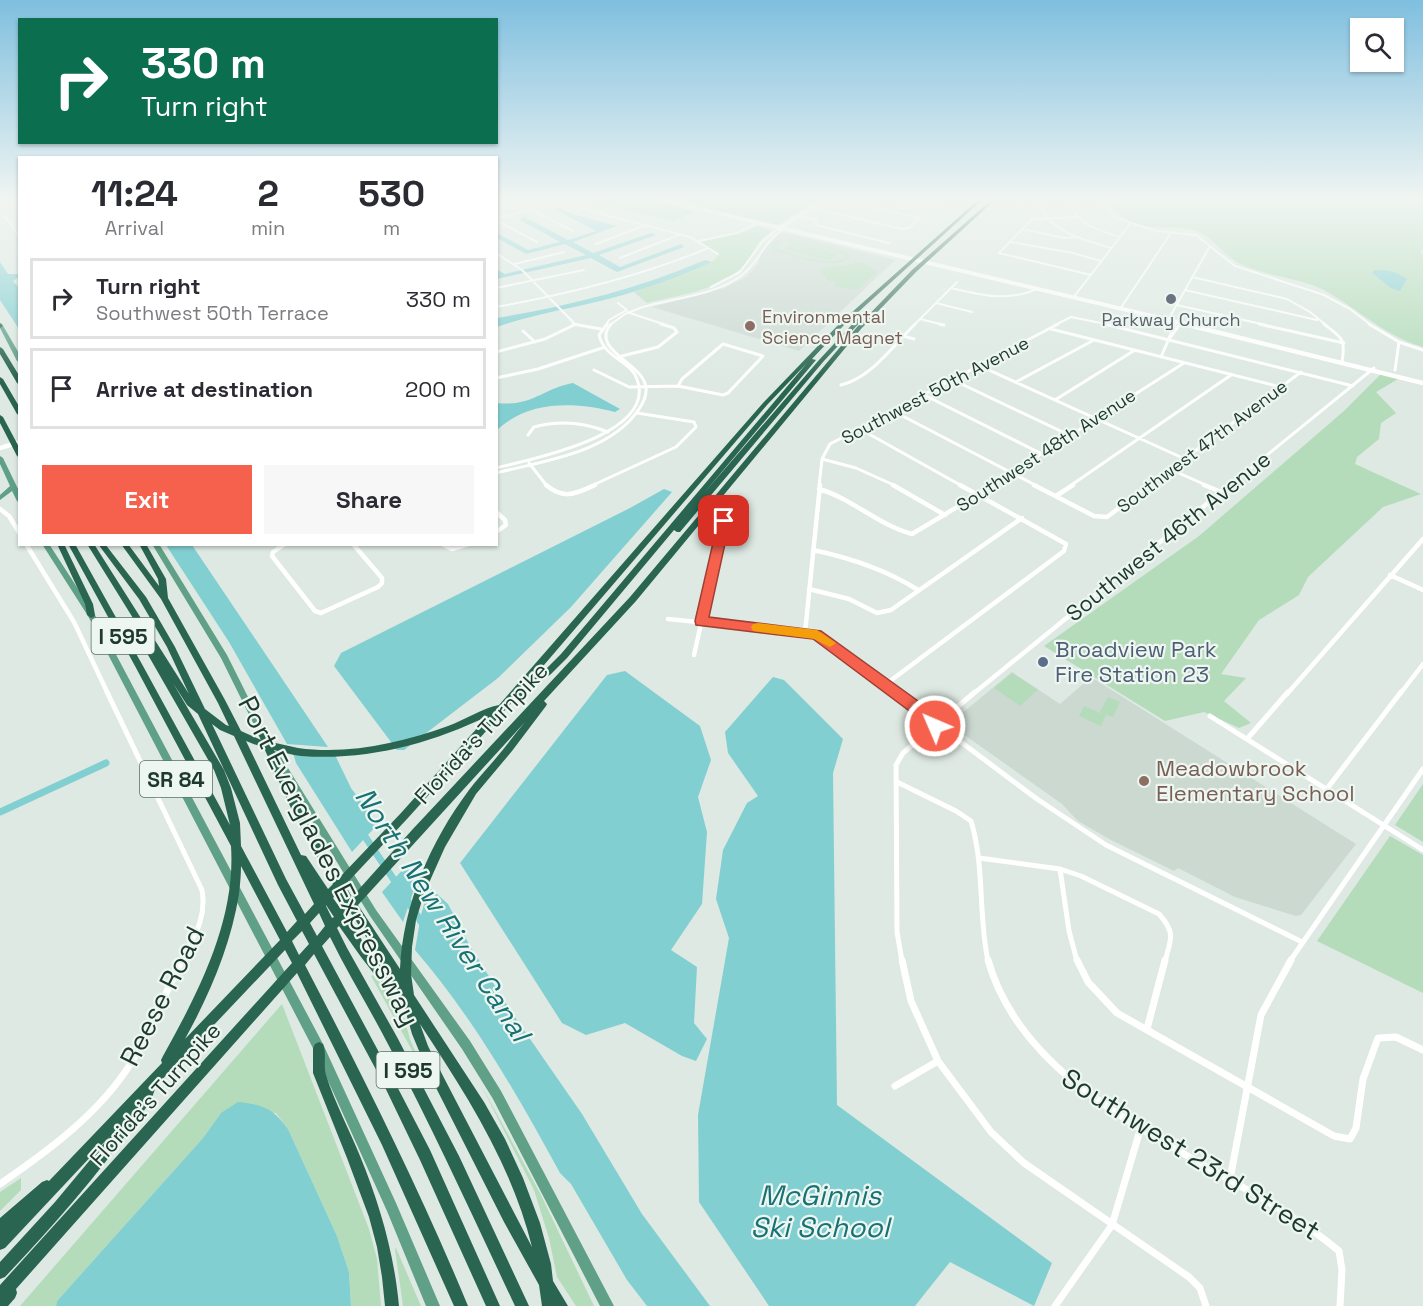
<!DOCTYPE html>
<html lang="en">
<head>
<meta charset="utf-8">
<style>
  :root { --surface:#fff; --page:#f7f7f7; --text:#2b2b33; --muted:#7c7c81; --line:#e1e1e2; --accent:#f6614e }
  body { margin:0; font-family:"Space Grotesk",sans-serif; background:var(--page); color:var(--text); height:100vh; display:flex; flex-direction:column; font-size:22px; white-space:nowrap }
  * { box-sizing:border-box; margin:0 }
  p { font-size:20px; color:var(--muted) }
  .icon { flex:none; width:33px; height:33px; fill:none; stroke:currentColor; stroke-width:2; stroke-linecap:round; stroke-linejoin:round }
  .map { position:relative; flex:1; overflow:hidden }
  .drawer { position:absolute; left:18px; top:156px; width:480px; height:390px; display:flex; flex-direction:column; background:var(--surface); border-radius:0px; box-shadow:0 2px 4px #0004 }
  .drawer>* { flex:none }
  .top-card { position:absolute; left:18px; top:18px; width:480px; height:126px; border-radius:0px; box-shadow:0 2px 4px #0004; background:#0b6e4f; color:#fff; overflow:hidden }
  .buttons { position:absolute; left:1350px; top:18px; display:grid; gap:12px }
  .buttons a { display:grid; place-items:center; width:54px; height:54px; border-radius:0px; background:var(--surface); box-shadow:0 2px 4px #0004; font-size:30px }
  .pin { position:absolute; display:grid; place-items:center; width:51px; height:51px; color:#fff; margin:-26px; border-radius:12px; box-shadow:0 3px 9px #0006 }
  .me { position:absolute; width:66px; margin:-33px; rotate:315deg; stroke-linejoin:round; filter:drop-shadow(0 0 4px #0008) }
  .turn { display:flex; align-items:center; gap:21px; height:126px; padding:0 24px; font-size:27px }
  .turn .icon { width:78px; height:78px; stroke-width:2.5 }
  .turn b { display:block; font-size:42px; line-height:51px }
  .eta { display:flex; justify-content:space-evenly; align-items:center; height:102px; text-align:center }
  .eta b { font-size:36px; font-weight:700; line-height:42px }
  .primary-button { display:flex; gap:12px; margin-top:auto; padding:12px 24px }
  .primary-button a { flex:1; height:69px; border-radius:0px; background:var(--accent); color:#fff; font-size:24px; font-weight:700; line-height:69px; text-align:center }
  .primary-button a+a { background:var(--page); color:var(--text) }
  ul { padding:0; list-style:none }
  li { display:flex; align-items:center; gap:18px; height:81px; margin:0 12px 9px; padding:0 12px; border:3px solid var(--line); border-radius:0px }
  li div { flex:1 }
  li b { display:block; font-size:22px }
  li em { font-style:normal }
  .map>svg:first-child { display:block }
  .built { fill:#cbd9d1 }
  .green { fill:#b4dcba; fill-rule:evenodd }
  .water { fill:#82cfd1 }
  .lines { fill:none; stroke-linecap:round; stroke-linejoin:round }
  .canal { stroke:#82cfd1; stroke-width:7 }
  .street-far4 { stroke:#fff; stroke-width:2 }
  .street-far3 { stroke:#fff; stroke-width:3 }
  .street-far2 { stroke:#fff; stroke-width:4.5 }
  .street-far1 { stroke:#fff; stroke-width:5 }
  .street { stroke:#fff; stroke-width:7 }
  .secondary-far1 { stroke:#fff; stroke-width:4 }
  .secondary { stroke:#fff; stroke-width:4.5 }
  .primary { fill:#5fa087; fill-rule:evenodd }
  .highway { fill:#296551; fill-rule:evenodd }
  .route { fill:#f6614e; stroke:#a03f33; stroke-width:1.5 }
  .slow { fill:#f59e0b }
  .worship-dot { fill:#6b7280; stroke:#edf6f0; stroke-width:2 }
  .education-dot { fill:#8d6e63; stroke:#edf6f0; stroke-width:2 }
  .service-dot { fill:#5c6f8a; stroke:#edf6f0; stroke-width:2 }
  .labels { text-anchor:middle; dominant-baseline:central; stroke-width:4.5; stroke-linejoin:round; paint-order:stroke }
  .far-education-label { font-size:18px; fill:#785e54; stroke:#edf6f0; text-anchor:start }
  .far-worship-label { font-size:18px; fill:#5b616d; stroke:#edf6f0 }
  .far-street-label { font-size:18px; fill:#1e392e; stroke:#edf6f0 }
  .shield { fill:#edf6f0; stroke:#5c7268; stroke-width:1.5 }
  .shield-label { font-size:21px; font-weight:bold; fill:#1e392e }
  .street-label { font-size:22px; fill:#1e392e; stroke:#edf6f0 }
  .service-label { font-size:22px; fill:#4e5e75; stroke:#edf6f0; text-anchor:start }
  .education-label { font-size:22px; fill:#785e54; stroke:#edf6f0; text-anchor:start }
  .near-street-label { font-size:27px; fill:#1e392e; stroke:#edf6f0 }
  .near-water-label { font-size:28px; font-style:italic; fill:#187275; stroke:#edf6f0 }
</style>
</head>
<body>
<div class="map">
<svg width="1423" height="1306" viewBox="0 0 1423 1306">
  <rect width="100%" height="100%" fill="#dde9e2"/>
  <!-- built -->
  <path class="built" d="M 782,232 L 895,260 L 799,351 L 652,307 L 724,288 L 746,277 L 758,264 L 762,252 L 770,241 Z
    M 1012,672 L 1060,704 L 1091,677 L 1356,844 L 1301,915 L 1296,916 L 1235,897 L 1178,868 L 1174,871 L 1111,840 L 1078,821 L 1062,804 L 949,724 Z"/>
  <!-- green -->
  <path class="green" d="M 588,200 L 648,200 L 694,211 L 674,222 Z
    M 671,200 L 816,200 L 777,225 Z
    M 1121,200 L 1423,200 L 1423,249 L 1420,252 L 1423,255 L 1423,347 C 1385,336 1358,309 1324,290 C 1303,279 1268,276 1245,266 C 1228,260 1217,242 1201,233 C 1177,221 1134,237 1115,209 Z
    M 758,226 L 772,231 C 753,243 756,253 743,266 C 719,291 678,295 647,303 L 634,292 L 712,262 L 719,254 L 701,242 L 703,241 L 744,232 Z
    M 793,239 L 842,250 L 848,253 L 850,258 C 835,272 786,253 767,249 L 772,248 L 772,244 L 780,240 ZM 782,241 C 794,240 839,248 845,257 C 835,267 785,255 776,246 Z
    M 794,242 L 838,253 L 828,261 L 783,249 Z
    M 862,262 L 878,272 L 856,290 L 834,286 L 836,282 L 827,280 L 819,269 Z
    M 1381,374 L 1398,379 L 1376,392 L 1396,413 L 1381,423 L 1379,439 L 1357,457 L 1355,464 L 1421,494 L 1383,507 L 1308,577 L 1299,595 L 1259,620 L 1221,674 L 1246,678 L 1224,701 L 1251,723 L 1239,728 L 1204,712 L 1165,721 L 1044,646 L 1199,536 L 1344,411 Z
    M 1012,673 L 1038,690 L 1020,706 L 994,688 Z
    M 1108,697 L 1120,702 L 1113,717 L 1106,715 L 1101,726 L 1079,716 L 1084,706 L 1105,715 L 1100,712 Z
    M 1423,784 L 1423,842 L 1395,825 Z
    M 1390,836 L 1423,855 L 1423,993 L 1317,941 Z
    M 373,975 L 401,1007 L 410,1039 L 424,1072 L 371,976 Z
    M 282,1004 L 369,1229 L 377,1259 L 381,1306 L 351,1306 L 349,1272 L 337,1236 L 288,1129 L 276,1113 L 221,1113 L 203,1138 L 57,1301 L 56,1306 L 20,1306 Z
    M 480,1083 L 540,1193 L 594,1306 L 576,1306 L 557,1277 L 549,1238 L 534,1190 Z
    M 21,1178 L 21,1190 L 0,1211 L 0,1192 Z
    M 396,1248 L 421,1306 L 403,1306 L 395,1249 Z"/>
  <!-- water -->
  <path class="water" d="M 559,208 L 576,215 L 617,226 L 573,242 L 593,253 L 651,233 L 656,235 L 599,255 L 620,267 L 681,244 L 684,247 L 617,272 L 591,258 L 497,279 L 496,269 L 505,274 L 586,255 L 565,244 L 526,254 L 497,238 L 497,233 L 528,250 L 560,242 L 518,219 L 525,217 L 568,240 L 596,231 L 554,209 Z
    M 705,260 L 712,262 C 680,276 646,289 612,298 C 574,308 534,314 497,327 L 497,318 C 568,306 638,289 705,260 Z
    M 0,262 L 8,274 L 19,274 L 19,277 L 13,281 L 19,288 L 19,329 L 0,300 Z
    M 1374,270 C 1389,270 1395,271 1407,279 L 1400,291 L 1391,288 L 1372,273 Z
    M 573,383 L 620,409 L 615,412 C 575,402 529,400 497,430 L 497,403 C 532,407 544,388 573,383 Z
    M 664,489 L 672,492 L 571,607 L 498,678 L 404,750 L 397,750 L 334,666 L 341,653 L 630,508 Z
    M 166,545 L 192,545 L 328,747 L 287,744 L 229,642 Z
    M 625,671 L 700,726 L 711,760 L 698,797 L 707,832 L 702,904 L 671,950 L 697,967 L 694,1023 L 707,1039 L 696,1061 L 682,1056 L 625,1023 L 586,1035 L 562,1023 L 460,863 L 607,675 Z
    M 773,677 L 784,680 L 843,739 L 833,773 L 837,1105 L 1052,1263 L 1034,1306 L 950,1262 L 915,1306 L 769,1306 L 699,1202 L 698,1115 L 729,938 L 716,899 L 723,850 L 747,803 L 758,796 L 728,753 L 725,732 Z
    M 293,753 L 335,755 L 351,788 L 378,824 L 352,852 L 296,763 Z
    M 408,864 L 418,877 L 403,922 L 382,892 Z
    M 429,887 L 448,904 L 470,946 L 510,1010 L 582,1114 L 642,1214 L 710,1306 L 647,1306 L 627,1280 L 571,1184 L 560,1173 C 518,1096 473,1017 415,950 L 421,915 Z
    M 238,1102 C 264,1105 273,1108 288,1129 L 337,1236 L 349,1272 L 351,1306 L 56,1306 L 57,1301 L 203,1138 L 221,1113 Z"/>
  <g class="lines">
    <!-- canal -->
    <path class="canal" d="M 0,812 L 106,763
      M 362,832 L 398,886
      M 405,897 L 424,926"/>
    <!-- street-far4 -->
    <path class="street-far4" d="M 513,200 L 573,231
      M 565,200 L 591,211 L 690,237 L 718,254
      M 903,200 L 934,206 L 943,200
      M 1038,200 C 1046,231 1084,240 1111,248
      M 1072,200 C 1072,224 1101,231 1120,237
      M 1100,200 L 1110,202
      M 1113,200 L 1108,206 L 1114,217 L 1156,231 L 1196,235 L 1235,266 L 1324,295 L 1350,309 L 1371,325
      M 0,204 L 15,200
      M 811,208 L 902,229 L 909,228 L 920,218 L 839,200
      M 0,210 L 20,237
      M 799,216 L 816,220
      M 1078,217 L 1032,219 L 999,253 L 1091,275
      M 496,219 L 564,200
      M 496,220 L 537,242
      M 816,220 L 816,225 L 889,243
      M 1022,229 L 1065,238 L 1077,237
      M 699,241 L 737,233 L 756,224
      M 1011,242 L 1073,253 L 1101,261
      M 596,244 L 646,225
      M 496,253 L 522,270 L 576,325
      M 620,258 L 681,234
      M 515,264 L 564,252
      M 1192,277 L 1287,299 L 1310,312 L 1326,325
      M 711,287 L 740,272 L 762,242 L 775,231
      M 496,288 L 584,270
      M 951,288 C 981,295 1008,302 1037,289
      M 1185,290 L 1317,320
      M 1073,298 L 1130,224
      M 618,303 L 627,310
      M 936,303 L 972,312
      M 1177,305 L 1266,325
      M 496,307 C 568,294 638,277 706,249
      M 1120,309 L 1171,233
      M 627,312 L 666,325
      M 920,319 L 944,325
      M 1168,320 L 1210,246
      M 606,325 L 609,320 L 625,311
      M 610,325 L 625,314 L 640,308 C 672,298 715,296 742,275 C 759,262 764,242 782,230
      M 914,325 L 957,282
      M 1055,325 L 1071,317 L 1111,325
      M 1174,325 L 1176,322
      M 1179,325 L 1181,323"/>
    <!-- street-far3 -->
    <path class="street-far3" d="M 573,324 L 601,329
      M 939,324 L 944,325
      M 1105,324 L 1353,386
      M 1259,324 L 1344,343
      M 1324,324 C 1342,338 1346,338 1342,362
      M 1369,324 L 1399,342 L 1423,350
      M 1051,329 L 1281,387
      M 523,331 L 535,342
      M 903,336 L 914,339
      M 1169,339 L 1180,324
      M 723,344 L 763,356 L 728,393 L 723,395 L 678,386 L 682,379 Z
      M 496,352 L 545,339 L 574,325
      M 622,356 L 658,347 L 677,332 L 674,328 L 661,324
      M 1161,357 L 1175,324
      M 980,366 L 1185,459
      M 594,370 L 629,387 L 678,386
      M 1395,370 L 1399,342
      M 496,378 L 538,369 L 605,347
      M 953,380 L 1069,435
      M 1016,382 L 1094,340
      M 841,385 C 871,378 894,345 915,324
      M 924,395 L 1042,454
      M 1055,400 L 1135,350
      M 893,411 L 1037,486
      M 860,429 L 962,486
      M 528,435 L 534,427 C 560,420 583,422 608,432
      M 822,459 L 856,468 L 896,486
      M 529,463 L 547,486
      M 496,468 C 532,459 658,435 637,379 C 630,360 605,359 599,335 L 607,324
      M 1172,470 L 1208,486
      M 496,473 C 543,461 610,453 639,409 C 643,403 647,396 646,388 C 644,363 589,350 611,324
      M 591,486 L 676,447 L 696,427 L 694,422 L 637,413
      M 819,486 L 822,459 L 830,444 L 1058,324
      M 991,486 L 1184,363
      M 1070,486 L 1231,375
      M 1148,486 L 1301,372
      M 1229,486 L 1374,368"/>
    <!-- street-far2 -->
    <path class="street-far2" d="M 546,485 C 564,500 575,494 595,485
      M 893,485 L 945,515
      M 1034,485 L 1094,516 L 1107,517 L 1150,485
      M 1204,485 L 1221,492
      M 819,489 C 853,499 878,525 912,534 L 994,485
      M 1056,496 L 1073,485
      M 0,509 L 9,516 L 20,534
      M 496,512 L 505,520 L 506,525 L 496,532
      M 26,544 L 74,622 L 108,694
      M 285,544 L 273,552 L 272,556 L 315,611 L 321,613 L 378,587 L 382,583 L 382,578 L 353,544
      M 442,544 L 452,549 L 469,544
      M 813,550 C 851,558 885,569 918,590
      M 1390,575 L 1423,590
      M 809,589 L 849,599 L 877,613 L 891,610 L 1022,518
      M 668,619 L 817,634 L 896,694
      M 805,633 L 820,485
      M 694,655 L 724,521
      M 886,684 L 1064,551 L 1066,544 L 960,485
      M 973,694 L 1230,485
      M 1287,694 L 1423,539
      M 1400,694 L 1423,664"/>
    <!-- street-far1 -->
    <path class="street-far1" d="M 107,692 L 202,890 C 207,918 194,937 181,961
      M 894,692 L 1037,799 L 1106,845 L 1302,942
      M 1210,716 L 1423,850
      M 1247,739 L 1288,692
      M 897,782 L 956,811 L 971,821 C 985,867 978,915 988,961
      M 1326,790 L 1401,692
      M 979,858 L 1060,869 L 1081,876 L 1159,914 C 1176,933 1171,939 1165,961
      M 1060,869 L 1069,931 L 1077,961
      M 902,961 L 897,932 L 896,765 L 903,753 L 975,692
      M 1290,961 L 1423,769"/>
    <!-- street -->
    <path class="street" d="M 902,960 L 911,1001 L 938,1061 L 991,1132 L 1024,1163 L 1189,1277 L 1200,1288 L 1206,1306
      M 988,960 C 1030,1109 1229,1159 1339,1251 L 1342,1270 L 1340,1306
      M 1077,960 L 1088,982 L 1117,1013 L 1334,1136 L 1350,1139 L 1356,1128 L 1363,1079 L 1378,1038 L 1396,1037 L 1423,1050
      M 1147,1029 L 1165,960
      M 895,1086 L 938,1061
      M 1230,1179 L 1261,1015 L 1291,960
      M 0,1184 C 48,1151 100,1113 131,1063 C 150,1030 165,994 182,960
      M 1055,1306 L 1112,1225 L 1141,1127"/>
    <!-- secondary-far1 -->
    <path class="secondary-far1" d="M 663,200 L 1190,325
      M 778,229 L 824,200"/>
    <!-- secondary -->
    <path class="secondary" d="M 1184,324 L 1423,383
      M 0,448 L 20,442"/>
    <!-- primary -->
    <path class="primary" d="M 0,323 L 2,324 L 20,355 L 20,362 L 17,361 L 0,328 Z
      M 0,456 L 3,458 L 20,493 L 20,503 L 17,501 L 12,491 L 0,500 L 0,495 L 10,486 L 0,464 Z
      M 42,544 L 49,544 L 95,615 L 323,1044 L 396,1203 L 440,1306 L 426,1306 L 387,1211 L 315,1052 L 88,616 Z
      M 152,544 L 159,544 L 227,655 L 269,739 L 268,741 L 265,742 L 262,741 L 221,658 Z
      M 275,751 L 278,752 L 376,910 L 470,1041 L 501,1091 L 614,1306 L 600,1306 L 493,1099 L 462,1049 L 370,916 L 272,756 L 271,754 L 272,752 Z"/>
    <!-- highway -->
    <path class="highway" d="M 978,200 L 982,200 L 845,324 L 812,359 L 816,360 L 704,493 L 819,360 L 859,317 L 863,317 L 863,319 L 823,362 L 680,532 L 677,532 L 674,530 L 567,658 L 551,674 L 519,698 L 515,699 L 407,819 L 345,885 L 352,897 L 412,830 L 630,597 L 857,327 L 912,270 L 991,200 L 995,200 L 916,272 L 861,329 L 636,601 L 544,701 L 547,704 L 546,706 L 512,751 L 476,794 L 445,847 L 424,894 L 416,920 L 412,947 L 411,974 L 414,995 L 484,1102 L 505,1139 L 523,1178 L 540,1223 L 551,1264 L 553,1281 L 568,1306 L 542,1306 L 539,1285 L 504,1222 L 427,1070 L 412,1034 L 402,999 L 390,990 L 375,975 L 361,957 L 339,926 L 337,928 L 347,948 L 397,1037 L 459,1156 L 529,1306 L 515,1306 C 474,1219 434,1131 389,1046 C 370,1009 348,974 330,937 L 322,946 L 389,1071 L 430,1150 L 500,1306 L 486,1306 L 420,1160 L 381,1079 L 314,954 L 305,965 C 363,1076 420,1190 468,1306 L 454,1306 L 382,1145 L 297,973 L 16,1289 L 17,1293 L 15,1298 L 8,1306 L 0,1306 L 0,1285 L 292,963 L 285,950 L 155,1087 C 154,1099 142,1113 135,1122 C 96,1178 51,1228 5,1277 L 0,1279 L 0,1262 L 55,1202 L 110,1136 L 5,1248 L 0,1250 L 0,1218 L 42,1182 L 47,1180 L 49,1181 L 162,1063 L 161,1060 L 163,1056 C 198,993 236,921 231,846 L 135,666 L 68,544 L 75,544 L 143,666 L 230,825 L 221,788 L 214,770 L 136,634 L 137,632 L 141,631 L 87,544 L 94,544 L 189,694 L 167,647 L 139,599 L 98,544 L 105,544 L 146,597 L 175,647 L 205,709 L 226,725 L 229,726 L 218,703 L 161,599 L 121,544 L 128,544 L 159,586 L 158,579 L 139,544 L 146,544 L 166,579 L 168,598 L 225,700 L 241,731 L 261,740 L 258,734 L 260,731 L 263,730 L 266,731 L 271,742 C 280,744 289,746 298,748 C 348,755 401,743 448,726 C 465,720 482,708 499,705 L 763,403 L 841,322 ZM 807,363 L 561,654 L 545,670 L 532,679 L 767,405 ZM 173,683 L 187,705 L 198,714 L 278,885 L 297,921 L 287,932 L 241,846 L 240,823 L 231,788 L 224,770 ZM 488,716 L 401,813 L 340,877 L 302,811 L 274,750 C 283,752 292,755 301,756 C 366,761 430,744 488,716 ZM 525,722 C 515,734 506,746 496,758 C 487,769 477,779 469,790 C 430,842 403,905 400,969 L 358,905 ZM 212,724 L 220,730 L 234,736 L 314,904 L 305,914 L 286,879 ZM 246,741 L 264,748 L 295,817 L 333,884 L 328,889 L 306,856 L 301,855 ZM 241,866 L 280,940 L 185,1039 C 210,994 231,944 239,894 C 240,885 241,875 241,866 ZM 338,893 L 345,904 L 341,909 L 333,898 ZM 326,905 L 334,917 L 332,918 L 326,906 ZM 319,913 L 325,926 L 317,936 L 310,923 ZM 351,913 L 388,972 L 368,949 L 347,918 ZM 302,931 L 309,944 L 299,955 L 292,941 ZM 420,1024 C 466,1094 512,1165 532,1247 L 443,1076 L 428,1046 Z
      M 0,323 L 3,326 L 0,328 Z
      M 0,347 L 3,349 L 20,377 L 20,385 L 17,383 L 0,354 Z
      M 0,377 L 3,379 L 20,408 L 20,416 L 17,414 L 0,384 Z
      M 0,415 L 3,417 L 20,449 L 20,458 L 17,456 L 0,423 Z
      M 57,544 L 64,544 L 93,604 L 95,615 L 94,617 L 91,618 L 87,615 L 85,604 Z
      M 319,1042 L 323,1044 C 327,1054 323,1065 326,1075 C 335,1103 349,1129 360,1156 C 380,1205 394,1253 399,1306 L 385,1306 L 382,1277 L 377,1247 L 369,1217 L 347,1158 L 313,1073 L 313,1048 L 315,1044 Z"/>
  </g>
  <!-- sky -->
  <linearGradient id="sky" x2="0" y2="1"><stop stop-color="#7fbfdf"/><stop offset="0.52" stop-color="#f0f5f2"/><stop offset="1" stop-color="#f0f5f2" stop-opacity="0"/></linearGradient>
  <rect width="1423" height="383" fill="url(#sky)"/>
  <!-- route -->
  <path class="route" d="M 724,518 L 730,521 L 709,617 L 821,631 L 943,719 L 945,723 L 940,730 L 935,732 L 930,730 L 928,725 L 813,639 L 696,625 L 695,621 L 718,521 Z"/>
  <!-- slow -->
  <path class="slow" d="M 758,623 L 817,630 L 836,643 L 830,647 L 814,639 L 753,631 L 751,627 L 753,624 Z"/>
  <!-- markers -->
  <circle class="worship-dot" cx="1171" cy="299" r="6"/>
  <g class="education-dot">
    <circle cx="750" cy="326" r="6"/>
    <circle cx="1144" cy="781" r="6"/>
  </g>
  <circle class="service-dot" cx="1043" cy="662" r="6"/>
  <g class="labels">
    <!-- far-education labels -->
    <g class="far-education-label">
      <text x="762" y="316">Environmental<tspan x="762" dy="21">Science Magnet</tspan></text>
    </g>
    <!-- far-worship labels -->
    <g class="far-worship-label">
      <text x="1171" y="319">Parkway Church</text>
    </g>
    <!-- far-street labels -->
    <g class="far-street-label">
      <text transform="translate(935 390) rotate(-28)">Southwest 50th Avenue</text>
      <text transform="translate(1202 446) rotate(-37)">Southwest 47th Avenue</text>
      <text transform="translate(1046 450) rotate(-33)">Southwest 48th Avenue</text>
    </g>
    <!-- shield labels -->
    <g class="shield">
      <rect x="91.5" y="618" width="63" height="36" rx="4.5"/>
      <rect x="140" y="761" width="72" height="36" rx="4.5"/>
      <rect x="376.5" y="1052" width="63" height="36" rx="4.5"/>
    </g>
    <g class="shield-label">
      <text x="123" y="636">I 595</text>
      <text x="176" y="779">SR 84</text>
      <text x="408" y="1070">I 595</text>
    </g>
    <!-- street labels -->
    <g class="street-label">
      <text transform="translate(1168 536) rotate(-39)">Southwest 46th Avenue</text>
      <text transform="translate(481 733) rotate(-47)">Florida's Turnpike</text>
      <text transform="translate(155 1094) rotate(-48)">Florida's Turnpike</text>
    </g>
    <!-- service labels -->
    <g class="service-label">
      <text x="1055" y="649">Broadview Park<tspan x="1055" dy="25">Fire Station 23</tspan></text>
    </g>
    <!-- education labels -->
    <g class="education-label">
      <text x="1156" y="768">Meadowbrook<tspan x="1156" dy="25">Elementary School</tspan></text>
    </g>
    <!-- near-street labels -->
    <g class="near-street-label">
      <text transform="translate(329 861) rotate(63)">Port Everglades Expressway</text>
      <text transform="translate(162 996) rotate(-63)">Reese Road</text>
      <text transform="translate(1191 1154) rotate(32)">Southwest 23rd Street</text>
    </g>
    <!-- near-water labels -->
    <g class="near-water-label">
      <text transform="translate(443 914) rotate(57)">North New River Canal</text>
      <text x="820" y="1195">McGinnis<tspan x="820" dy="32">Ski School</tspan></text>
    </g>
  </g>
</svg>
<div class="buttons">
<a><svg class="icon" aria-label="search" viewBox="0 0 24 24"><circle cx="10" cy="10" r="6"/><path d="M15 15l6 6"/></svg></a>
</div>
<div class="pin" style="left:724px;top:521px;background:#d93025"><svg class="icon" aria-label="arrive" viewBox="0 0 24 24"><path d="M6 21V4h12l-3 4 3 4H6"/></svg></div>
<svg class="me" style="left:935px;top:726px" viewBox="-20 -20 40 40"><circle r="17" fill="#f6614e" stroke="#fff" stroke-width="3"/><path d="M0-11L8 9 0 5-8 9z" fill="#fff"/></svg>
<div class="top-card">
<div class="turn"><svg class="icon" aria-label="right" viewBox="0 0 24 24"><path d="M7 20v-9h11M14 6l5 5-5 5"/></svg><div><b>330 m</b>Turn right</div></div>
</div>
<section class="drawer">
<div class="eta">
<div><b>11:24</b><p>Arrival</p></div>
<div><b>2</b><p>min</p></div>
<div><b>530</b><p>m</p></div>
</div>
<ul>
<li><svg class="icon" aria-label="right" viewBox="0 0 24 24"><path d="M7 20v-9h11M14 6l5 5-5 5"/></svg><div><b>Turn right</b><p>Southwest 50th Terrace</p></div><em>330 m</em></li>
<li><svg class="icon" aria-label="arrive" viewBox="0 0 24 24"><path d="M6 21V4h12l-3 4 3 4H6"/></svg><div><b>Arrive at destination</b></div><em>200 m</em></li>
</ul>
<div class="primary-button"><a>Exit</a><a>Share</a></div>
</section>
</div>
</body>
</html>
